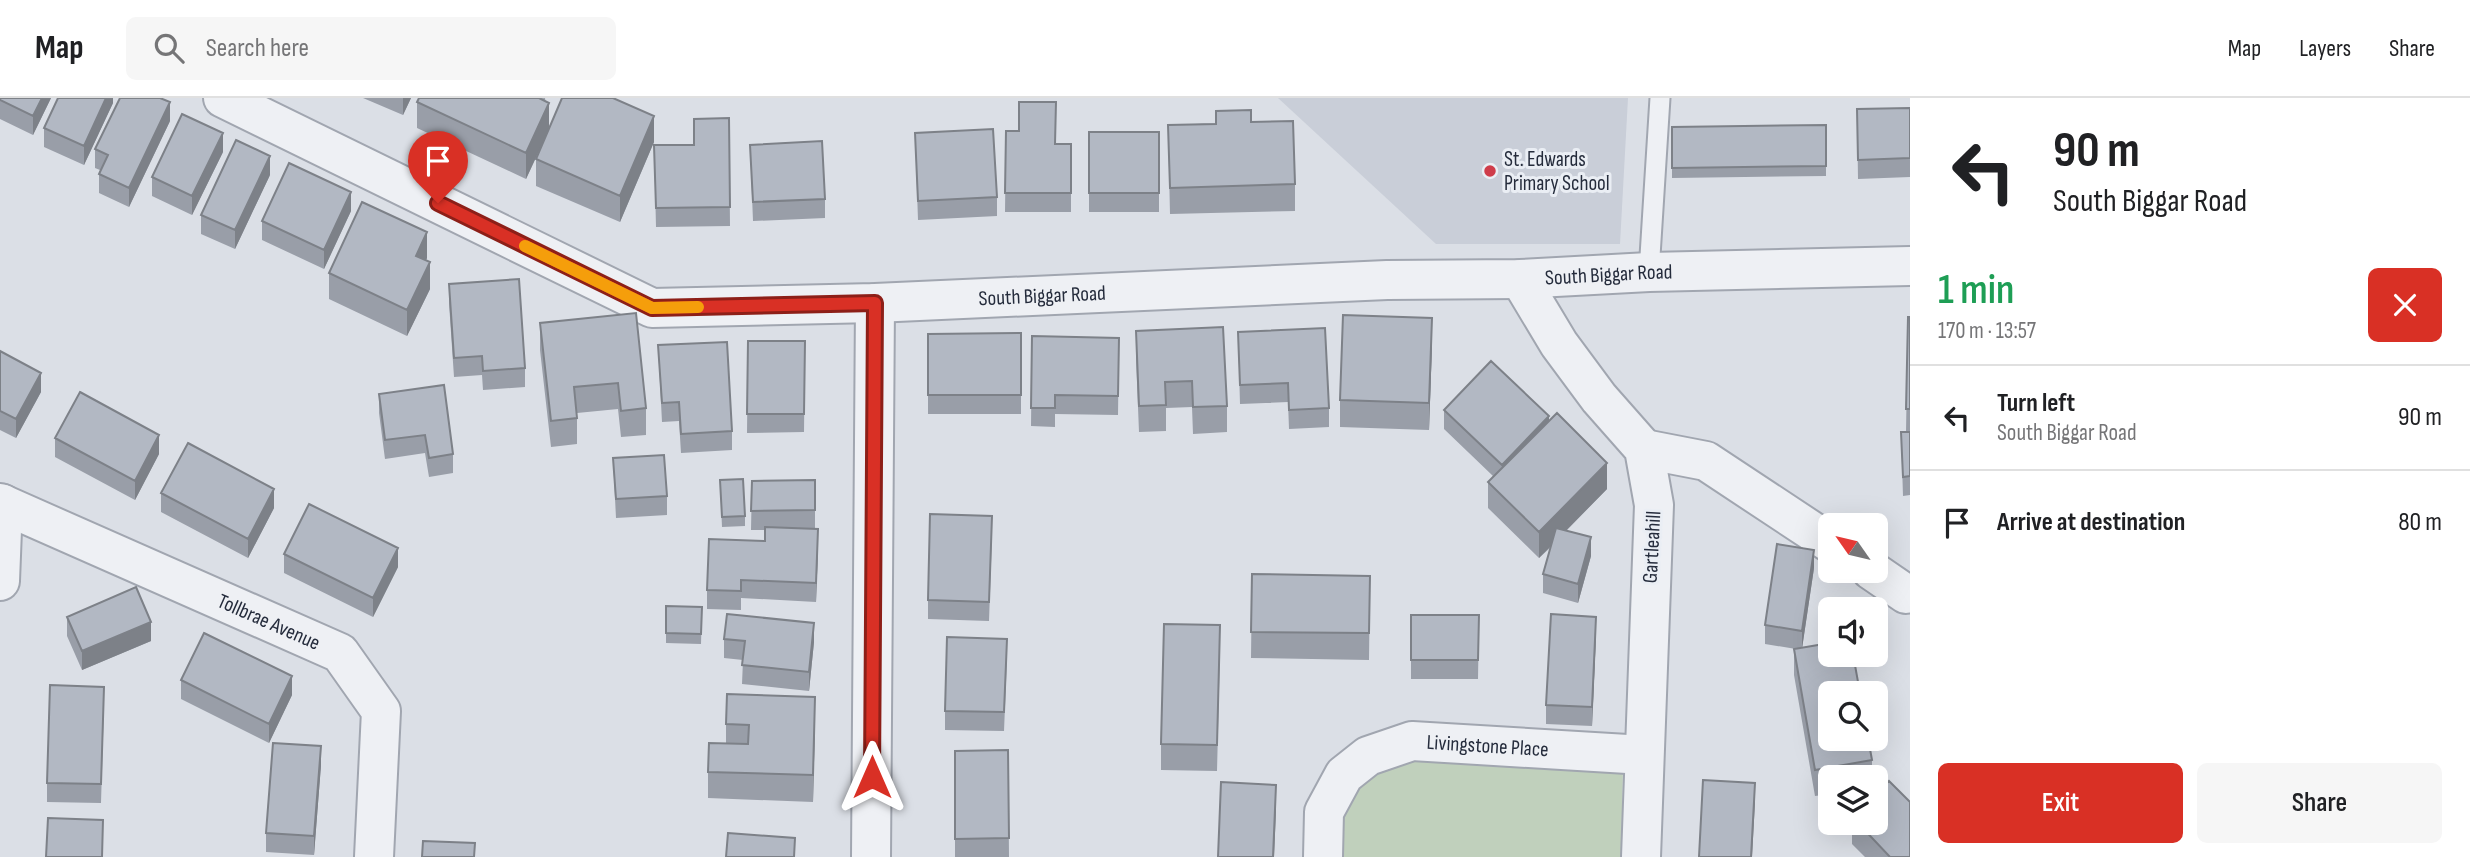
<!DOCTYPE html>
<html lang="en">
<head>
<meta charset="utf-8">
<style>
  :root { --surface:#fff; --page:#f6f6f6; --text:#202124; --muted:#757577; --line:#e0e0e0; --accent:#d93025 }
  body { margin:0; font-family:"Sofia Sans Condensed",sans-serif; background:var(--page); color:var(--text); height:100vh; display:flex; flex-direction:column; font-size:26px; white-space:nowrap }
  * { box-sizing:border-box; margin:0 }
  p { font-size:23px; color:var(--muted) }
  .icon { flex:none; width:38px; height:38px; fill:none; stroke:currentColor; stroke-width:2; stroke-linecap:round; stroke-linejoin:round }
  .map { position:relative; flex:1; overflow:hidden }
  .sheet { display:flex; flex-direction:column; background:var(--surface); width:560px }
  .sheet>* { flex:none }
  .top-card { background:#fff; color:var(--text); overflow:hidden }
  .needle { width:46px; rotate:304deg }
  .controls { position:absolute; left:1818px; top:415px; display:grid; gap:14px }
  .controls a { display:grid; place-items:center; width:70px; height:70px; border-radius:10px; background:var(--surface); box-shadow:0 7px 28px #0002; font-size:35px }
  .pin { position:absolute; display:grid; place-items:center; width:60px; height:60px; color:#fff; margin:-72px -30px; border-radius:50% 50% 50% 0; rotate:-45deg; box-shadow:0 0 7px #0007 }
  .pin .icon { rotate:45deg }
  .me { position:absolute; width:77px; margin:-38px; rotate:0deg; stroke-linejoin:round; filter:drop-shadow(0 0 5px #0008) }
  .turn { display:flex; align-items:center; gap:24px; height:147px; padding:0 28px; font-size:32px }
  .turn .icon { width:91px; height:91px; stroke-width:2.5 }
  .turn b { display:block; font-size:49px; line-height:60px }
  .round { display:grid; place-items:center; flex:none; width:74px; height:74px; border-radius:10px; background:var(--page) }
  .summary { display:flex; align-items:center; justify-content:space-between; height:119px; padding:0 28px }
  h1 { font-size:42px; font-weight:600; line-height:52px; color:#1e9e55 }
  .primary-button { display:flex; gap:14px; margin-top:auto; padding:14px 28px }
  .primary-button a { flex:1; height:80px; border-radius:10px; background:var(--accent); color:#fff; font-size:28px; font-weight:600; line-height:80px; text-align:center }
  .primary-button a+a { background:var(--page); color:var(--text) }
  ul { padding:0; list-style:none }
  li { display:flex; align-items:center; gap:21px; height:105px; padding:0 28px; border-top:2px solid var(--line) }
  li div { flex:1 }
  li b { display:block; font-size:26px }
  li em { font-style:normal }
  header { display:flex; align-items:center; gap:42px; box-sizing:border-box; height:98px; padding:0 35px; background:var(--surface); border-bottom:2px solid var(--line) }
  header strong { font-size:33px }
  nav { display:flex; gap:38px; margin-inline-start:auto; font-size:24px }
  .search { width:490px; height:63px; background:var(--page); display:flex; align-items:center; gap:18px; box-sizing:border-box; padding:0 24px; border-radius:10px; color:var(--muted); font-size:26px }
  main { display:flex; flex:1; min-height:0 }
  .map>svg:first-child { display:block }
  .built { fill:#c9ced8 }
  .green { fill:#c0d0bc }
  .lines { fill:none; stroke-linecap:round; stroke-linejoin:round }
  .service-casing { stroke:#a1a6b0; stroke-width:23 }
  .minor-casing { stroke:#a1a6b0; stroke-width:42 }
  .tertiary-casing { stroke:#a1a6b0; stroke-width:42 }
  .service { stroke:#eef0f4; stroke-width:19 }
  .minor { stroke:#eef0f4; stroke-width:38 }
  .tertiary { stroke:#eef0f4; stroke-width:38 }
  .wall { fill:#999ea8 }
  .shaded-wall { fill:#7d8188 }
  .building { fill:#b2b8c3; stroke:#7d8188; stroke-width:2 }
  .route-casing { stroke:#8d1f18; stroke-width:18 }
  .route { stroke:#d93025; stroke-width:12 }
  .slow { stroke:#f59e0b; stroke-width:12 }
  .poi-dot { fill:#cf3c4a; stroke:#eaeef4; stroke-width:2.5 }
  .labels { text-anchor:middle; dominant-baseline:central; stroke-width:6; stroke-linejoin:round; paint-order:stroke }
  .poi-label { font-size:21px; fill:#252c3c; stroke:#eaeef4; text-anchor:start }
  .street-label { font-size:21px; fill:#252c3c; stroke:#eaeef4 }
</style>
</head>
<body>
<header>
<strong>Map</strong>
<div class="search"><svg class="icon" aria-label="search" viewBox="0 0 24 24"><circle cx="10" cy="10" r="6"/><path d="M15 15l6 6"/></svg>Search here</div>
<nav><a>Map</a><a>Layers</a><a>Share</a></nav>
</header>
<main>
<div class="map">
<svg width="1910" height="759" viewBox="0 0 1910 759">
  <rect width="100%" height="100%" fill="#dbdfe6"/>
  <!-- built -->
  <path class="built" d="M 1278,0 L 1628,0 L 1620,146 L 1436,146 Z"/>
  <!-- green -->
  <path class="green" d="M 1415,652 L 1623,670 L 1621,759 L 1329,759 L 1353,683 Z"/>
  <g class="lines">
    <!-- service casing -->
    <g class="service-casing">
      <path id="service" d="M 1649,174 L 1660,0"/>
    </g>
    <!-- minor casing -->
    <g class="minor-casing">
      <g id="minor">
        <path d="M 1520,181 L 1559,246 L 1599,300 L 1644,351 L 1654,407 L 1641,759"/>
        <path d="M 1644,351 L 1706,363 L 1830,445"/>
        <path id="s1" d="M 0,405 L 340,555 L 381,613 L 374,759"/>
        <path d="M 1871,472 L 1906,496 L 1910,495"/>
        <path d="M 0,483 L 3,406"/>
        <path d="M 871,759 L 875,205"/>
        <path id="s2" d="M 1323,759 L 1324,714 L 1344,677 L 1368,658 L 1412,643 L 1644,657"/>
      </g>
    </g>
    <!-- tertiary casing -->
    <g class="tertiary-casing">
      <g id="tertiary">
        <path id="s3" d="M 223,0 L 652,210 L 875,205 L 1387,182 L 1520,181 L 1649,174 L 1910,168"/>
      </g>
    </g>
    <!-- service -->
    <use href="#service" class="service"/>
    <!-- minor -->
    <use href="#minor" class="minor"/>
    <!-- tertiary -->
    <use href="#tertiary" class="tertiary"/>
  </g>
  <!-- wall -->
  <path class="wall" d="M 0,0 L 51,0 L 33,37 L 0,21 Z
    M 113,0 L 113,5 L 84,67 L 44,49 L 44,30 Z
    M 363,0 L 411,0 L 403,17 Z
    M 545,0 L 549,30 L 654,44 L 620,124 L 536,88 L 536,61 L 541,49 L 526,81 L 417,30 L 417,4 Z
    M 1910,10 L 1910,79 L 1858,81 L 1857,11 Z
    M 729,20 L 730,128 L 656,129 L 654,47 L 694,47 Z
    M 170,23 L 129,109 L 99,95 L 99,76 L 100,72 L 95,70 L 95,51 Z
    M 1251,24 L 1295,86 L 1295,113 L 1170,116 L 1168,27 Z
    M 1826,27 L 1826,78 L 1672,80 L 1672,29 Z
    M 1006,33 L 1055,46 L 1071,46 L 1071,114 L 1005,114 Z
    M 1089,34 L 1159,34 L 1159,114 L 1089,114 Z
    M 915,35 L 997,99 L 997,118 L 918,122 Z
    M 750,47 L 825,101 L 825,120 L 753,123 Z
    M 223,54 L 192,117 L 152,98 L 152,79 Z
    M 270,77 L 235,151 L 201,136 L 201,117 Z
    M 351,113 L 324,171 L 262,142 L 262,123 Z
    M 427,160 L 426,162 L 430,191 L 407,238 L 329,201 L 329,175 Z
    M 449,186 L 525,270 L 525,289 L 483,292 L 482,277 L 454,279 L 449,205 Z
    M 636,215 L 646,310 L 646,337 L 621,339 L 618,311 L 577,315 L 577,346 L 551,349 L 540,252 L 540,225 Z
    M 1908,219 L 1910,219 L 1910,397 L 1903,398 L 1901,334 L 1906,334 Z
    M 1136,233 L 1227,308 L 1227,334 L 1193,336 L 1192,309 L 1166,310 L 1166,333 L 1139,334 L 1136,260 Z
    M 1238,234 L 1329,310 L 1329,329 L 1289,331 L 1288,304 L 1240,306 Z
    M 1021,235 L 1021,316 L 928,316 L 928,236 Z
    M 1032,238 L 1119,240 L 1118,317 L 1055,316 L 1055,329 L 1031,328 Z
    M 748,243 L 805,243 L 804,334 L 747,335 Z
    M 1432,246 L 1429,332 L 1340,329 L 1340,302 Z
    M 658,247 L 732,333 L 732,352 L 681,355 L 679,323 L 662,324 Z
    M 0,253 L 41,294 L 16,340 L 0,332 Z
    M 379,296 L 453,356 L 453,375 L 429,379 L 425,355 L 385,361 L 379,315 Z
    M 1444,312 L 1549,322 L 1607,391 L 1566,433 L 1591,458 L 1578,505 L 1543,495 L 1543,476 L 1551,449 L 1539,460 L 1488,410 L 1488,384 L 1493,378 L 1444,331 Z
    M 55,340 L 159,356 L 135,402 L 55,359 Z
    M 613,360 L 667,398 L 667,417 L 616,420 Z
    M 720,382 L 745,418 L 745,428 L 722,429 Z
    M 815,382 L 815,431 L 818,450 L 816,504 L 741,500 L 741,512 L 707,511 L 707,492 L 765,443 L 765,432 L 751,432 L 752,383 Z
    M 161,395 L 274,410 L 248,460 L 161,414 Z
    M 992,437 L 989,523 L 928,521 L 928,502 Z
    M 284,456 L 398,469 L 373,519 L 284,475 Z
    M 1814,470 L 1802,550 L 1872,662 L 1872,679 L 1830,679 L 1830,696 L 1815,698 L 1794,577 L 1794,551 L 1796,551 L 1765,546 L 1765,527 Z
    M 1252,476 L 1370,478 L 1369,562 L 1251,560 Z
    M 666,508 L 702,509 L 701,546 L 666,545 Z
    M 1411,517 L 1479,517 L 1478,581 L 1411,581 Z
    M 67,519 L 151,543 L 82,572 L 67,538 Z
    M 1596,537 L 1592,628 L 1546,626 L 1546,607 Z
    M 724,541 L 814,544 L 809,593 L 742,586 L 743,562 L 724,560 Z
    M 1220,553 L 1217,673 L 1161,672 L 1161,646 Z
    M 1007,560 L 1004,633 L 945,632 L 945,613 Z
    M 181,582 L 292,597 L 269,645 L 181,601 Z
    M 104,607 L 101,705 L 47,704 L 47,685 Z
    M 815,625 L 813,704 L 708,700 L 708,674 L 726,645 L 726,626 Z
    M 1008,652 L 1009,759 L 955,759 L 955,653 Z
    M 321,667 L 314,757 L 266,754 L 266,735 Z
    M 1852,724 L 1876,724 L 1910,759 L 1865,759 L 1852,746 Z"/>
  <!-- shaded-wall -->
  <path class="shaded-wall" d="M 42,0 L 51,0 L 33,37 L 33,18 Z
    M 106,0 L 113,0 L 113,5 L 84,67 L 84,48 Z
    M 403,0 L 411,0 L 403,17 Z
    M 170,4 L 170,23 L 129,109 L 129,90 Z
    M 549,5 L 549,31 L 526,81 L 526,55 Z
    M 654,18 L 654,44 L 620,124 L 620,98 Z
    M 223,35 L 223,54 L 192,117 L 192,98 Z
    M 270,58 L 270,77 L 235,151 L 235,132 Z
    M 351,94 L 351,113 L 324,171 L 324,152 Z
    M 427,134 L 427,160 L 416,184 L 416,158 Z
    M 430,164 L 430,191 L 407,238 L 407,212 Z
    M 1432,220 L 1432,246 L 1429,332 L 1429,305 Z
    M 41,275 L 41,294 L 16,340 L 16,321 Z
    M 1549,318 L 1549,337 L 1502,386 L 1502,367 Z
    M 159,337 L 159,356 L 135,402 L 135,383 Z
    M 1607,365 L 1607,391 L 1539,460 L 1539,434 Z
    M 274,391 L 274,410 L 248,460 L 248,441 Z
    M 818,431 L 818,450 L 816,504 L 816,485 Z
    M 1591,439 L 1591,458 L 1578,505 L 1578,486 Z
    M 398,450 L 398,469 L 373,519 L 373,500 Z
    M 1814,452 L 1814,470 L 1802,551 L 1802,533 Z
    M 1596,519 L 1596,537 L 1592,628 L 1592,609 Z
    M 151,524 L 151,543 L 82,572 L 82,553 Z
    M 814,525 L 814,544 L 809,593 L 809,574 Z
    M 292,578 L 292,597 L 269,645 L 269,626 Z
    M 815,599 L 815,625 L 813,704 L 813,677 Z
    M 321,648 L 321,667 L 314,757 L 314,738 Z
    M 1755,685 L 1755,704 L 1752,759 L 1751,759 Z
    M 1276,687 L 1276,713 L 1274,759 L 1273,759 Z"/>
  <!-- building -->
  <path class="building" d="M 0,0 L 42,0 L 33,18 L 0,2 Z
    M 58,0 L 106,0 L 84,48 L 44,30 Z
    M 120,0 L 160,0 L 170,4 L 129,90 L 99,76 L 108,57 L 95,51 Z
    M 419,0 L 539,0 L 549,5 L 526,55 L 417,4 Z
    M 562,0 L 613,0 L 654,18 L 620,98 L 536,61 Z
    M 1019,4 L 1056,4 L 1055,46 L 1071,46 L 1071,95 L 1005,95 L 1006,33 L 1019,33 Z
    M 1910,10 L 1910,60 L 1858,62 L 1857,11 Z
    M 1251,12 L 1251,24 L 1293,23 L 1295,86 L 1170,90 L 1168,27 L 1216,26 L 1216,13 Z
    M 182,16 L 223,35 L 192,98 L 152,79 Z
    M 729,20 L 730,109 L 656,110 L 654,47 L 694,47 L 694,21 Z
    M 1826,27 L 1826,68 L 1672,70 L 1672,29 Z
    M 993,31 L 997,99 L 918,103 L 915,35 Z
    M 1089,34 L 1159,34 L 1159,95 L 1089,95 Z
    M 236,42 L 270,58 L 235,132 L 201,117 Z
    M 822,43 L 825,101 L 753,104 L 750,47 Z
    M 289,65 L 351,94 L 324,152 L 262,123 Z
    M 362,104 L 427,134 L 416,158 L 430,164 L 407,212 L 329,175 Z
    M 519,181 L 525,270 L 483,273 L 482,258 L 454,260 L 449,186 Z
    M 636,215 L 646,310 L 621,313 L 618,285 L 574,289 L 577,320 L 551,323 L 540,225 Z
    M 1343,217 L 1432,220 L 1429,305 L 1340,302 Z
    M 1908,219 L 1910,219 L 1910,311 L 1906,311 Z
    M 1223,229 L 1227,308 L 1193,309 L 1192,283 L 1165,284 L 1166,307 L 1139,308 L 1136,233 Z
    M 1325,230 L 1329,310 L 1289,312 L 1288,285 L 1240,287 L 1238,234 Z
    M 1021,235 L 1021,297 L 928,297 L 928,236 Z
    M 1032,238 L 1119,240 L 1118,298 L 1055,297 L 1055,310 L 1031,310 Z
    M 748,243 L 805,243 L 804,316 L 747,316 Z
    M 727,244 L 732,333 L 681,336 L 679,304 L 662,305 L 658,247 Z
    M 0,253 L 41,275 L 16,321 L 0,313 Z
    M 1491,263 L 1549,318 L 1502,367 L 1444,312 Z
    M 444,287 L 453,356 L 429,360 L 425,337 L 385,342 L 379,296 Z
    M 80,294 L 159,337 L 135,383 L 55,340 Z
    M 1557,315 L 1607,365 L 1539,434 L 1488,384 Z
    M 1901,334 L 1910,334 L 1910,378 L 1903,379 Z
    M 188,345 L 274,391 L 248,441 L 161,395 Z
    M 664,357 L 667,398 L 616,401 L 613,360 Z
    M 743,381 L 745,418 L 722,419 L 720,382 Z
    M 815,382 L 815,412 L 751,413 L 752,383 Z
    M 309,406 L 398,450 L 373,500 L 284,456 Z
    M 930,416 L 992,418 L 989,504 L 928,502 Z
    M 765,429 L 818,431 L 816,485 L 741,482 L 741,493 L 707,492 L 709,441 L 765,443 Z
    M 1556,430 L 1591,439 L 1578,486 L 1543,476 Z
    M 1777,446 L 1814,452 L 1802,533 L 1765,527 Z
    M 1252,476 L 1370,478 L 1369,535 L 1251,534 Z
    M 136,489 L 151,524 L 82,553 L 67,519 Z
    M 666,508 L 702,509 L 701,536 L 666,535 Z
    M 727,516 L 814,525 L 809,574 L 742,567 L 745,543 L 724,541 Z
    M 1551,516 L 1596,519 L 1592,609 L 1546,607 Z
    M 1411,517 L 1479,517 L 1478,562 L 1411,562 Z
    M 1164,526 L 1220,527 L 1217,647 L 1161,646 Z
    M 204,535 L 292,578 L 269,626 L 181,582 Z
    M 947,539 L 1007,541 L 1004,614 L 945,613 Z
    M 1830,545 L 1830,556 L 1853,556 L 1860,595 L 1830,595 L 1830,640 L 1868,640 L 1872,662 L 1815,672 L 1794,551 Z
    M 50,587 L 104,589 L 101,686 L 47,685 Z
    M 727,596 L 815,599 L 813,677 L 708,674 L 709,645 L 748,646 L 749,627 L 726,626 Z
    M 273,645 L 321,648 L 314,738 L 266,735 Z
    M 1008,652 L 1009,740 L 955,741 L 955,653 Z
    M 1703,682 L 1755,685 L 1751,759 L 1699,759 Z
    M 1889,683 L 1910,704 L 1910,759 L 1890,759 L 1857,724 L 1876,724 L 1876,696 Z
    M 1221,684 L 1276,687 L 1273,759 L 1218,759 Z
    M 48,720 L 103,722 L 102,759 L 46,759 Z
    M 728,735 L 795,740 L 794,759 L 726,759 Z
    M 423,743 L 475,745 L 474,759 L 422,759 Z"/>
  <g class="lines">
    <!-- route casing -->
    <g class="route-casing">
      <path id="route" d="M 438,105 L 652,210 L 875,205 L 872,679"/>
    </g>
    <!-- route -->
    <use href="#route" class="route"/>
    <!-- slow -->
    <path class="slow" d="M 525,148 L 652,210 L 698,209"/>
  </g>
  <!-- markers -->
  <circle class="poi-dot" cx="1490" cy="73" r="7"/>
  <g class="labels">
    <!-- poi labels -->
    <g class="poi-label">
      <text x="1504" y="61">St. Edwards<tspan x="1504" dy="24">Primary School</tspan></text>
    </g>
    <!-- street labels -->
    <g class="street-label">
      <text stroke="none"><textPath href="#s3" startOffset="1435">South Biggar Road</textPath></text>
      <text stroke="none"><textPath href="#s3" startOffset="868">South Biggar Road</textPath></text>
      <text transform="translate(1652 449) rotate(-87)">Gartleahill</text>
      <text stroke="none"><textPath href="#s1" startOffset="294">Tollbrae Avenue</textPath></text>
      <text stroke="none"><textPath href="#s2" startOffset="240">Livingstone Place</textPath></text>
    </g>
  </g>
</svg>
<div class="controls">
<a><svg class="needle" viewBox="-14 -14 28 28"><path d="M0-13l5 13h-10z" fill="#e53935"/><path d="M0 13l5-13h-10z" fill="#757577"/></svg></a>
<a><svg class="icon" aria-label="sound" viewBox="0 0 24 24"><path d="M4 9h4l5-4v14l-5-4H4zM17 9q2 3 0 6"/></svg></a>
<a><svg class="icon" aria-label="search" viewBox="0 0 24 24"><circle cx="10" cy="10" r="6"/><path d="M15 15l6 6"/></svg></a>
<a><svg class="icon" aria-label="layers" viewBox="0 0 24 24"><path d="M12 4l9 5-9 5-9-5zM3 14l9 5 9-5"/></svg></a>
</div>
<div class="pin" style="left:438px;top:105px;background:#d93025"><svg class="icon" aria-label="arrive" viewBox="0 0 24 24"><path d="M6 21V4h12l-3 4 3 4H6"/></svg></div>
<svg class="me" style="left:872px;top:679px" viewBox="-20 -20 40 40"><path d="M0-17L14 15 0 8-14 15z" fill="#d93025" stroke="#fff" stroke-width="4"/></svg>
</div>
<section class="sheet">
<div class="top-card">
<div class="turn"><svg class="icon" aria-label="left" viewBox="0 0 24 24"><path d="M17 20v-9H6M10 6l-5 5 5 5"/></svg><div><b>90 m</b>South Biggar Road</div></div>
</div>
<div class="summary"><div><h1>1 min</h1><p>170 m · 13:57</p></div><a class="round" style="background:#d93025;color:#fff"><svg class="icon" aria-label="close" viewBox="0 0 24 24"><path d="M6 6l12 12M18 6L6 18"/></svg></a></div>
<ul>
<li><svg class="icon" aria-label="left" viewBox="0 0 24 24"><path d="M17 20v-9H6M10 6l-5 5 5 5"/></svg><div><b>Turn left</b><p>South Biggar Road</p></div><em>90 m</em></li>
<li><svg class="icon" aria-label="arrive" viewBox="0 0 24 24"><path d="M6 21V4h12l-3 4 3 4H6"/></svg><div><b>Arrive at destination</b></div><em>80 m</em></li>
</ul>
<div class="primary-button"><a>Exit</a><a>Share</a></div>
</section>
</main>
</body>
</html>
